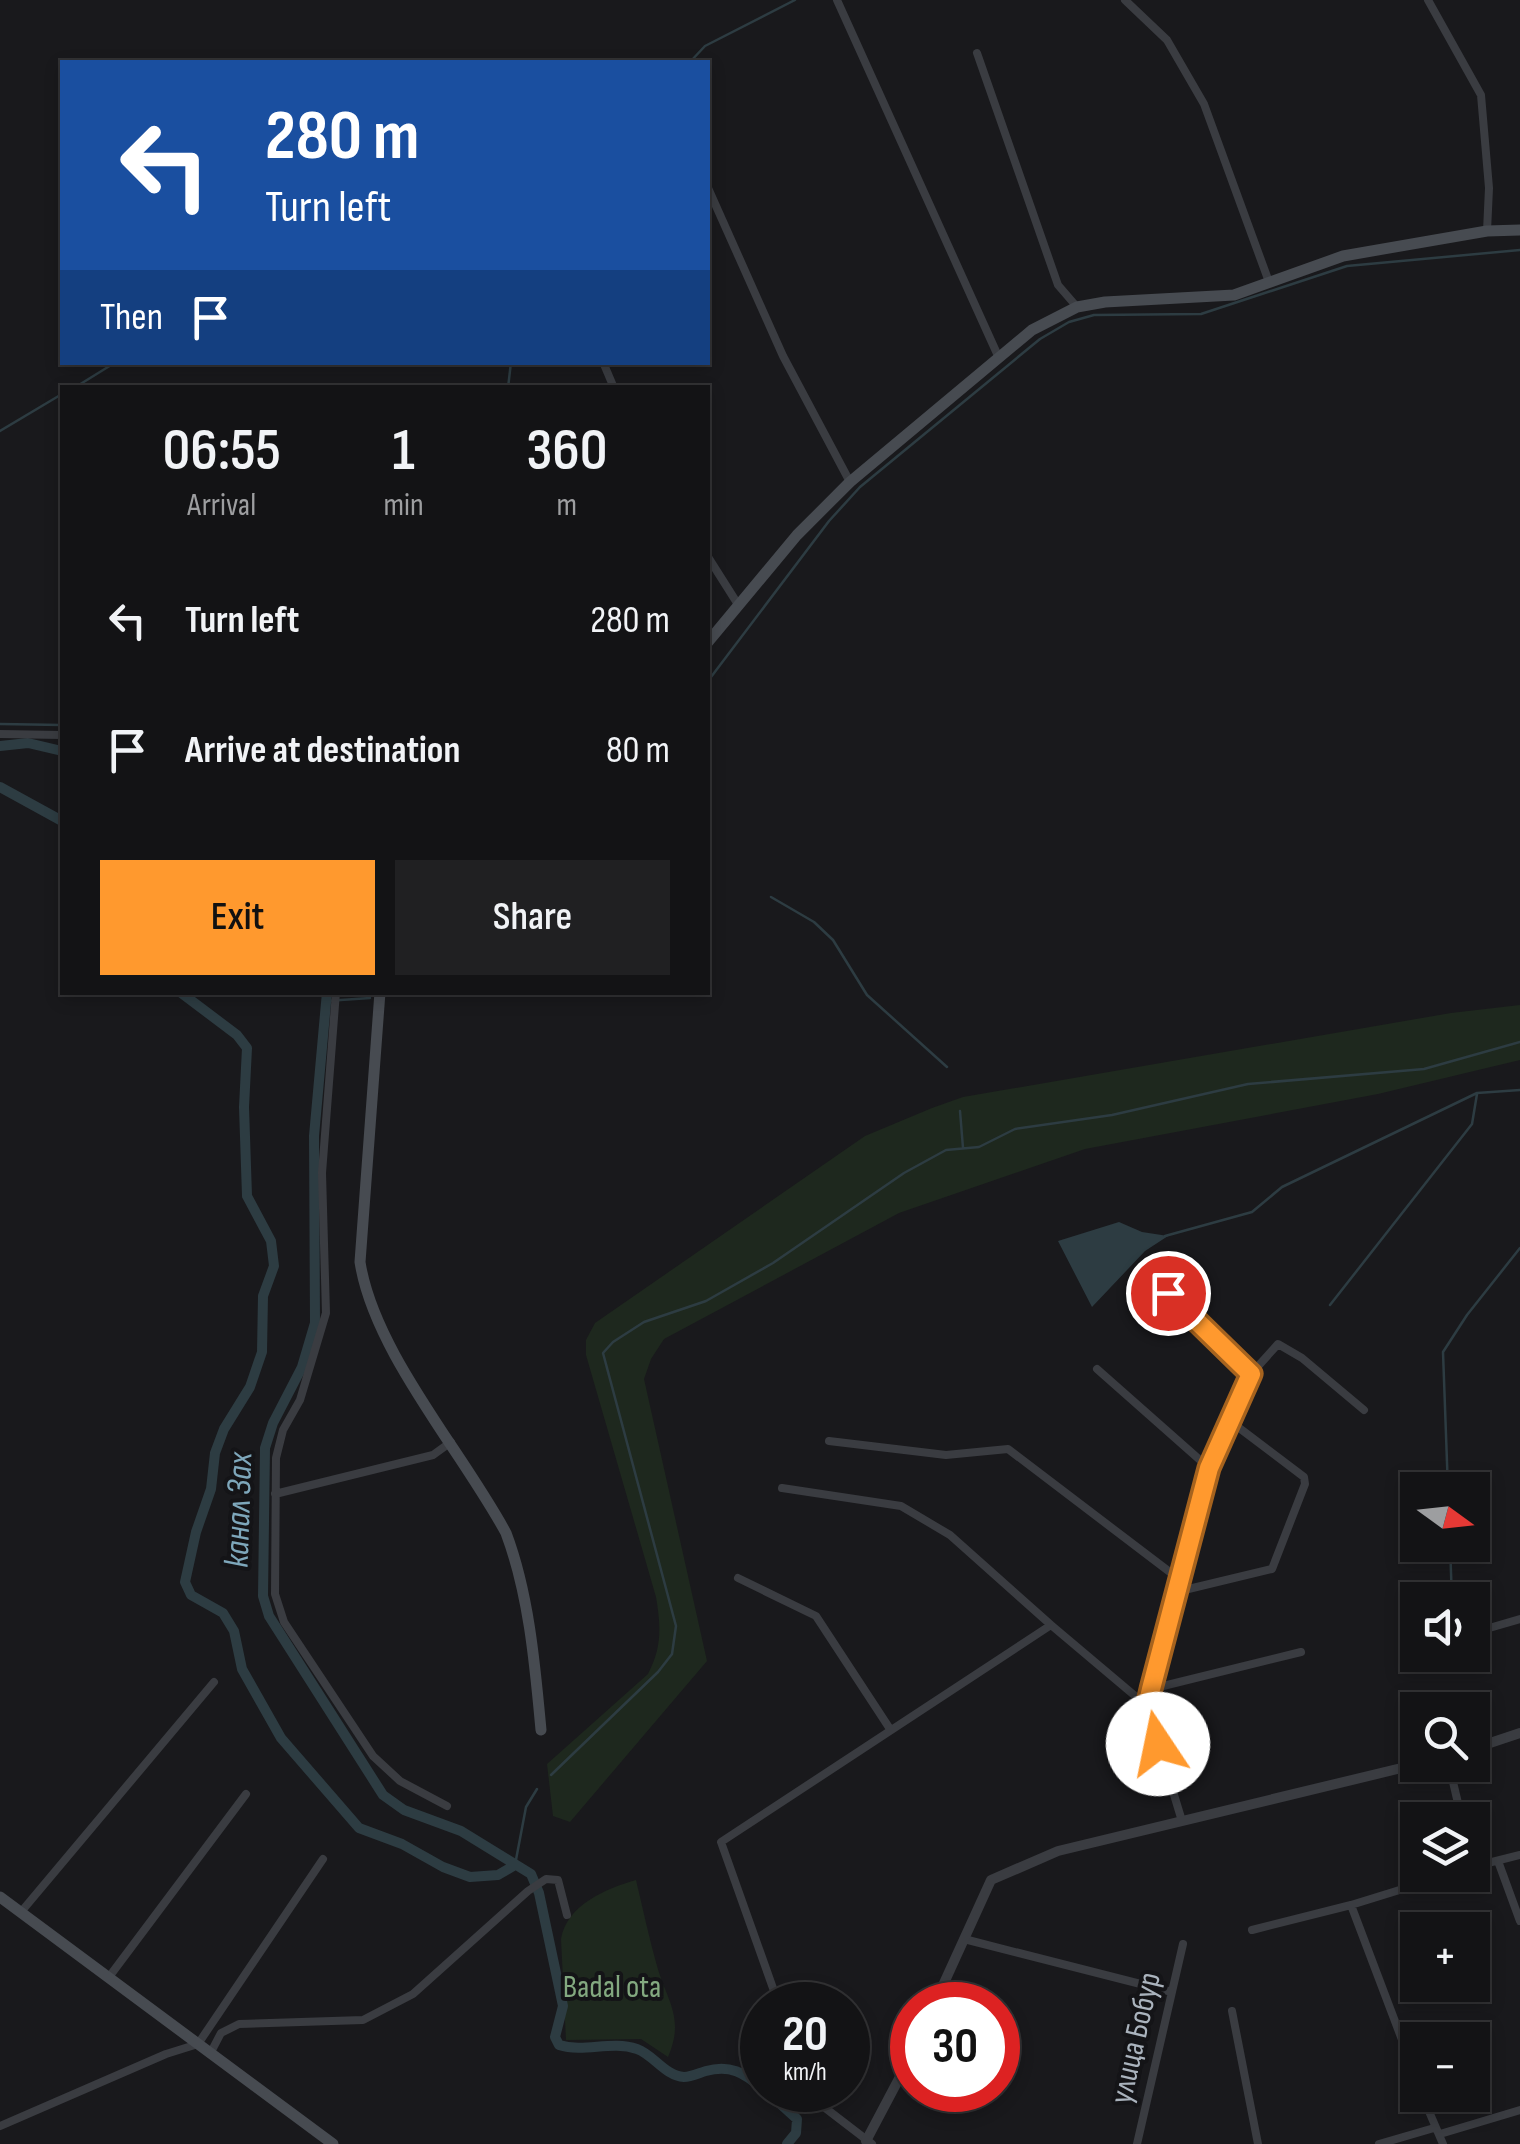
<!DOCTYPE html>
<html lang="en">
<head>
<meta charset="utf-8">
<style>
  :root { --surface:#131315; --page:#202022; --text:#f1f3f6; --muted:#9d9ea0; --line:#323234; --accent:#ff992e }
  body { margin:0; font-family:"Sofia Sans Condensed",sans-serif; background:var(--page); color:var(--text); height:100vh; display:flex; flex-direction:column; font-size:38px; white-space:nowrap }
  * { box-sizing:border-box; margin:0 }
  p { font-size:32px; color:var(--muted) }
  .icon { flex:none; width:55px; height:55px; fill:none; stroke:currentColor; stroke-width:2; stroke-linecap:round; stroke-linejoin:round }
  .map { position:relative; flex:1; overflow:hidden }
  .sheet { position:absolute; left:60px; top:385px; width:650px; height:610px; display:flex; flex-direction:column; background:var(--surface); border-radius:0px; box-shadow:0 5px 15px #0003,0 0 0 2px var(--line) }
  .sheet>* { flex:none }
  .guide { position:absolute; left:60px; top:60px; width:650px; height:305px; border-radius:0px; box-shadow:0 5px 15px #0003,0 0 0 2px var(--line); background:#1a4fa0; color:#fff; overflow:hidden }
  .needle { width:65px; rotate:105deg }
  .fabs { position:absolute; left:1400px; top:1472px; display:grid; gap:20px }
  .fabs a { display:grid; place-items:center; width:90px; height:90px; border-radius:0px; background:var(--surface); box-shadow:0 5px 15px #0003,0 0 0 2px var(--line); font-size:50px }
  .speed { position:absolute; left:740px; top:1982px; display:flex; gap:20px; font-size:50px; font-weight:700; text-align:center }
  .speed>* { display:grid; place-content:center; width:130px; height:130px; border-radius:50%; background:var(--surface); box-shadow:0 5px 15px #0003,0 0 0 2px var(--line); line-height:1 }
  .speed small { font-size:25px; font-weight:400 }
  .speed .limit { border:15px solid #d22; background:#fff; color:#111 }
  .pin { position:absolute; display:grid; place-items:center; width:85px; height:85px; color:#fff; margin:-42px; border:5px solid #fff; border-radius:50%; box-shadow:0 2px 10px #0007 }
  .me { position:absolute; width:110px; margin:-55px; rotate:349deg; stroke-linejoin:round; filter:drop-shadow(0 0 8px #0008) }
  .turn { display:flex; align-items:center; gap:35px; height:210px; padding:0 40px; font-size:45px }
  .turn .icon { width:130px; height:130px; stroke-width:2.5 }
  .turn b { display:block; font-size:70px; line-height:85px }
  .then { display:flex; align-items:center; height:95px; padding:0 40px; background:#0003; gap:20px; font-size:38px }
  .eta { display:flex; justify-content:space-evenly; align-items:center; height:170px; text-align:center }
  .eta b { font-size:60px; font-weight:600; line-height:70px }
  .action { display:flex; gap:20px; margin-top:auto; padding:20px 40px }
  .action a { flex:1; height:115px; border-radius:0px; background:var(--accent); color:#111; font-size:40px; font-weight:600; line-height:115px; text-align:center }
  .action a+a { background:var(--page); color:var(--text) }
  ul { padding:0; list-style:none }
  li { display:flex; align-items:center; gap:30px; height:130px; padding:0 40px }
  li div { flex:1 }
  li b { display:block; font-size:38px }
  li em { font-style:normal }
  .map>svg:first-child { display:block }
  .green { fill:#1e281e }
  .water { fill:#2d3c42 }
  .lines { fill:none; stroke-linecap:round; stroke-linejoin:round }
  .stream { stroke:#2d3c42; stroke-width:2.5 }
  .canal { stroke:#2d3c42; stroke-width:10 }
  .minor { stroke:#3a3c41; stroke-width:8 }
  .tertiary { stroke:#3a3c41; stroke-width:10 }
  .secondary { stroke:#474b51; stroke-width:11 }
  .route-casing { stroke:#a6631e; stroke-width:25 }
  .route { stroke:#ff992e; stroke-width:18 }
  .labels { text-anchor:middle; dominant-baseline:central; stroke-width:8; stroke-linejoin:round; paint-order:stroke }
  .park-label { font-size:32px; fill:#83a980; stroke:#141417 }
  .street-label { font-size:32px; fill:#aab3bd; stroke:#141417 }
  .water-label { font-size:35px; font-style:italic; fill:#7ea7bb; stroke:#141417 }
</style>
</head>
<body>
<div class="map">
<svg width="1520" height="2144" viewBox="0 0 1520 2144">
  <rect width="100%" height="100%" fill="#19191c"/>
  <!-- green -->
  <path class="green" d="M 1520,1005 L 1520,1060 L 1378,1094 L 1085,1149 L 899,1213 L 664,1339 L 651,1359 L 644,1379 L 707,1661 L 570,1822 L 553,1816 L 547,1764 L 648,1674 C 662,1647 661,1627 656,1597 L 586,1355 L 586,1340 L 595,1323 L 865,1136 L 932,1108 L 963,1097 L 1451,1013 Z
    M 636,1880 C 643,1909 649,1938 657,1966 C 667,2001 685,2018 668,2057 L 641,2039 L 566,2040 L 561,1939 C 567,1905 605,1889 636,1880 Z"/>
  <!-- water -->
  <path class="water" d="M 1119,1222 L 1142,1232 L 1168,1236 L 1145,1251 L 1092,1307 L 1058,1241 Z"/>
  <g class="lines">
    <!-- stream -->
    <path class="stream" d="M 690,62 L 705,46 L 795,0
      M 74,388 L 116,362
      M 508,388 L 511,362
      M 0,431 L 62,394
      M 708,681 L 829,521 L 860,487 L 1040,339 L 1069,322 L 1094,315 L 1201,314 L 1347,266 L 1520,250
      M 0,724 L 62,725
      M 771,897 L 814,922 L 833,940 L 867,995 L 947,1067
      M 388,995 L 391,992
      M 326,1001 L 370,998
      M 960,1111 L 963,1148
      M 1165,1236 L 1252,1212 L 1282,1187 L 1477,1093 L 1520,1090
      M 1330,1305 L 1472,1124 L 1477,1094
      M 1448,1490 L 1443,1352 L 1467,1315 L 1520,1248
      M 1450,1545 L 1452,1600
      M 551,1775 L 658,1672 L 672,1654 L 676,1626 L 603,1353 L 613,1342 L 644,1322 L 706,1301 L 773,1263 L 904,1173 L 946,1150 L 979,1147 L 1015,1129 L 1112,1115 L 1248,1084 L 1424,1069 L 1520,1042
      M 515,1865 L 526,1807 L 537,1789"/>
    <!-- canal -->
    <path class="canal" d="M 0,746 L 28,743 L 62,751
      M 0,787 L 62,821
      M 180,992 L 237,1035 L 247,1048 L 244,1107 L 247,1196 L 271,1241 L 274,1266 L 263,1296 L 262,1352 L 250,1387 L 224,1429 L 215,1453 L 211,1489 L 196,1532 L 185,1582 L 191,1595 L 223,1613 L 234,1631 L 242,1669 L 281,1738 L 359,1828 L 402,1844 L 443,1867 L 470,1877 L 498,1875 L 515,1865
      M 327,992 L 314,1136 L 315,1323 L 302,1367 L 273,1423 L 265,1448 L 263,1596 L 269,1616 L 383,1795 L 404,1810 L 461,1831 L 531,1874 L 539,1893 L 563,2006 L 555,2037 L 559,2045 C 585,2053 611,2040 637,2049 C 654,2055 665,2076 684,2077 C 691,2077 699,2073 706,2071 C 730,2064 744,2073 762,2088
      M 765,2090 L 797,2119 L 796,2133 L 787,2144"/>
    <!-- minor -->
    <path class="minor" d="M 837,0 L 999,358
      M 1125,0 L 1167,40 L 1204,104 L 1269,282
      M 1428,0 L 1481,95 L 1489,188 L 1487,231
      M 977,53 L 1058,285 L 1077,307
      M 708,188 L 783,356 L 850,482
      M 603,362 L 614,388
      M 708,557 L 739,606
      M 0,734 L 62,735
      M 336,992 L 322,1173 L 326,1313 L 300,1400 L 283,1430 L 276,1458 L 275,1594 L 284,1622 L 373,1756 L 400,1781 L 447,1806
      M 1168,1293 L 1251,1374
      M 1097,1369 L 1209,1468
      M 829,1441 L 946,1455 L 1008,1449 L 1179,1579
      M 782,1488 L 901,1506 L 950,1535 L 1051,1625
      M 275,1494 L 433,1455 L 451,1442
      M 738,1578 L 816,1616 L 890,1729
      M 1176,1592 L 1272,1569 L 1305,1484 L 1304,1477 L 1230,1421
      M 1472,1633 L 1520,1619
      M 1151,1689 L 1301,1652
      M 1449,1765 L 1462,1820
      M 1182,1821 L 1147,1706 L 1209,1468 L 1251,1374 L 1278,1344 L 1302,1358 L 1364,1410
      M 1498,1861 L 1520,1921
      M 1472,1867 L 1520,1855
      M 1351,1905 L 1418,2082
      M 21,1912 L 214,1682
      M 1252,1930 L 1351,1905 L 1448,1875
      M 964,1939 L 1172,1992
      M 109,1977 L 246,1794
      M 779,2005 L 721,1842 L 1051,1625 L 1147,1706
      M 1232,2011 L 1258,2144
      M 210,2054 L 221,2033 L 239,2024 L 363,2020 L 413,1994 L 528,1891 L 546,1879 L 558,1880 L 567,1915
      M 811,2090 L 820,2104 L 872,2144
      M 1422,2095 L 1443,2144
      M 0,2126 L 166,2054 L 198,2044 L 323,1859
      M 1440,2134 L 1520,2110
      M 1137,2144 L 1183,1944
      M 1379,2144 L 1434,2128"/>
    <!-- tertiary -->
    <path class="tertiary" d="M 1472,1749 L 1520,1733
      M 934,2005 L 991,1880 L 1058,1851 L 1418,1764
      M 866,2141 L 912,2054"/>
    <!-- secondary -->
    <path class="secondary" d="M 708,642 L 797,535 L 850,482 L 1032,330 L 1077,307 L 1105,302 L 1234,295 L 1343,256 L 1487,231 L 1520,230
      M 380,992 L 360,1262 C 374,1352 462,1451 506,1533 C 529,1594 535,1665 541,1730
      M 0,1897 L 333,2144"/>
  </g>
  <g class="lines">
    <!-- route casing -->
    <g class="route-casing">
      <path id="route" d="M 1158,1744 L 1147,1706 L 1151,1689 L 1209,1468 L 1251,1374 L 1168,1293"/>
    </g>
    <!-- route -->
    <use href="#route" class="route"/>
  </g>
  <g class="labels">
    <!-- park labels -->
    <g class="park-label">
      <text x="612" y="1987">Badal ota</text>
    </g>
    <!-- street labels -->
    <g class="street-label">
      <text transform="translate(1136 2038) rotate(-77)">улица Бобур</text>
    </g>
    <!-- water labels -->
    <g class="water-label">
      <text transform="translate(239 1510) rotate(-88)">канал Зах</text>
    </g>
  </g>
</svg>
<div class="fabs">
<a><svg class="needle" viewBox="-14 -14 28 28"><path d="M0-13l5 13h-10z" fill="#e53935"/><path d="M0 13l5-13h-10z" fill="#9d9ea0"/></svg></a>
<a><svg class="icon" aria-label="sound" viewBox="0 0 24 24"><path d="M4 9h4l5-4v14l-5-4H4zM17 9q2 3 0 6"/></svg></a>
<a><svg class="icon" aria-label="search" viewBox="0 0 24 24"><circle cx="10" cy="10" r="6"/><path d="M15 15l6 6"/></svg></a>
<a><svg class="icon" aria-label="layers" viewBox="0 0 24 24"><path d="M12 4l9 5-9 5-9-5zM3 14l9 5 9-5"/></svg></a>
<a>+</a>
<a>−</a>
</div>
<div class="speed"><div>20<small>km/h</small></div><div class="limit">30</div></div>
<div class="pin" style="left:1168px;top:1293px;background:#d93025"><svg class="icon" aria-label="arrive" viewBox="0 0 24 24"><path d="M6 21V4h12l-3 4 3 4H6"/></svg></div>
<svg class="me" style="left:1158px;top:1744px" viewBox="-20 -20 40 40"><circle r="19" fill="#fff"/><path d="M0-13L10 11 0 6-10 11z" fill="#ff992e"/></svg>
<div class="guide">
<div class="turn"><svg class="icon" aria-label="left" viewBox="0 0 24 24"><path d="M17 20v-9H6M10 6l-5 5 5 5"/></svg><div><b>280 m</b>Turn left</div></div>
<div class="then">Then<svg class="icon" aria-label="arrive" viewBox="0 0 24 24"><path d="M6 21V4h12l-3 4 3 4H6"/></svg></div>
</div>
<section class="sheet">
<div class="eta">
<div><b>06:55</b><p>Arrival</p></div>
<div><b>1</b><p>min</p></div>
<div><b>360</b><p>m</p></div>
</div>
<ul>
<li><svg class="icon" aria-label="left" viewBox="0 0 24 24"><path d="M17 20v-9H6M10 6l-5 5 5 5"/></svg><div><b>Turn left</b></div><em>280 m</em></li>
<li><svg class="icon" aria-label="arrive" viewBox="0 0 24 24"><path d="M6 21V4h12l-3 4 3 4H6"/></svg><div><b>Arrive at destination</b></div><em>80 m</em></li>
</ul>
<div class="action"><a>Exit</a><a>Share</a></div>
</section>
</div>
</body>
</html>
